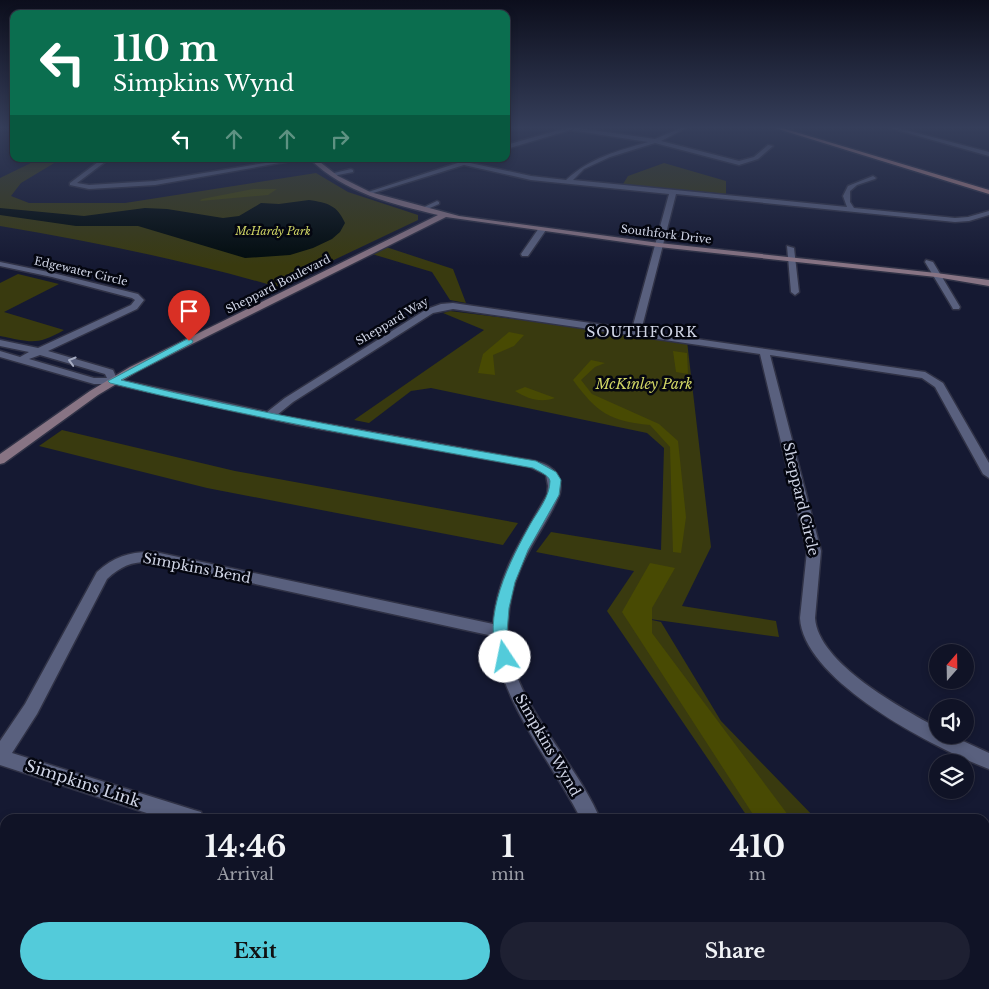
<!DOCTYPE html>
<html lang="en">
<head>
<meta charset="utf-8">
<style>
  :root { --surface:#101326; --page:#1e2032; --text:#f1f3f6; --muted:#9c9ea7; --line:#303243; --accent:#53cbda }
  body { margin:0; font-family:"Libre Baskerville",serif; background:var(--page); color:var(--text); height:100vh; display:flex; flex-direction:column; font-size:19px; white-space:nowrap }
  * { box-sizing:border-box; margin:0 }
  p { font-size:16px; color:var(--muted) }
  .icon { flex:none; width:28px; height:28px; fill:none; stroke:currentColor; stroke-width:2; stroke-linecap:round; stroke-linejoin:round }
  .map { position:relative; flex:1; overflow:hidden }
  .drawer { position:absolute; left:0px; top:814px; width:990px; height:176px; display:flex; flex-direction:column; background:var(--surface); border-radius:15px 15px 0 0; box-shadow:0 2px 8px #0003,0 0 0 1px var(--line) }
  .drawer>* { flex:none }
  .top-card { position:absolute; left:10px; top:10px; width:500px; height:152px; border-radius:10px; box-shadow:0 2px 8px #0003,0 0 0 1px var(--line); background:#0b6e4f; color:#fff; overflow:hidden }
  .needle { width:32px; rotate:20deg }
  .fabs { position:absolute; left:929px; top:644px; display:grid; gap:10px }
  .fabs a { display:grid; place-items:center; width:45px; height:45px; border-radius:50%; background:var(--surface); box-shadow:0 2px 8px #0003,0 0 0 1px var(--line); font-size:25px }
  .pin { position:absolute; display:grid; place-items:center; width:42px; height:42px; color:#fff; margin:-51px -21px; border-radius:50% 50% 50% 0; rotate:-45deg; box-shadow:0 0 5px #0007 }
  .pin .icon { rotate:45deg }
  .me { position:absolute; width:55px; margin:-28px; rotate:349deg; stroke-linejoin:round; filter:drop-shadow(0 0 4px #0008) }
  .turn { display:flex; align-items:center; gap:18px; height:105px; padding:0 20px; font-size:22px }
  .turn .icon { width:65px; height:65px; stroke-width:2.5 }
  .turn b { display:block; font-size:35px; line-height:42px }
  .lanes { display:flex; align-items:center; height:48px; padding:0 20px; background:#0003; justify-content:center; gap:25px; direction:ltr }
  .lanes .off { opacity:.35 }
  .eta { display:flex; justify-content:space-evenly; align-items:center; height:85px; text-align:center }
  .eta b { font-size:30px; font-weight:700; line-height:35px }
  .action { display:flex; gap:10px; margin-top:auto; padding:10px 20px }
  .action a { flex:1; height:58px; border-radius:30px; background:var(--accent); color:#111; font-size:20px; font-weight:700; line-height:58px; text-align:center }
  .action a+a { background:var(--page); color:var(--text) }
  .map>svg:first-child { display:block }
  .green { fill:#393a0f }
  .forest { fill:#484a03 }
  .water { fill:#010b0c }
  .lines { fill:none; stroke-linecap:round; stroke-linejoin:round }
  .street-casing { stroke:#303246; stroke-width:3 }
  .secondary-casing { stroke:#303246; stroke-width:3 }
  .primary-casing { stroke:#303246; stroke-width:3 }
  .street { fill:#59607e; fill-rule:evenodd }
  .secondary { fill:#887484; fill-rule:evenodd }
  .primary { fill:#b7888a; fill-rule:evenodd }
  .oneway { stroke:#a6acc2 }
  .route { fill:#53cbda; stroke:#36848e }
  .labels { text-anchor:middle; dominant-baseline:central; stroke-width:5; stroke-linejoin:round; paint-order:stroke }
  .far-park-label { font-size:11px; font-style:italic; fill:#d1d665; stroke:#040610 }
  .far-street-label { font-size:11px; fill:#d0d5e6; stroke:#040610 }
  .far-quarter-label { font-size:14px; letter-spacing:1px; fill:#d0d5e6; stroke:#040610 }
  .park-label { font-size:14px; font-style:italic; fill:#d1d665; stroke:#040610 }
  .street-label { font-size:14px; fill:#d0d5e6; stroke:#040610 }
  .near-street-label { font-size:16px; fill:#d0d5e6; stroke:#040610 }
</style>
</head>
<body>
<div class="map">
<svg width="989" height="989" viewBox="0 0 989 989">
  <rect width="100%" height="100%" fill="#151932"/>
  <!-- green -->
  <path class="green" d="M 39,159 L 61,159 L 21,183 L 11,196 L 29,203 L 125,203 L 316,173 L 348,192 L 418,215 L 418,220 L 277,287 C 186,260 93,242 0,226 L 0,178 Z
    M 664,163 L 726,181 L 726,194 L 623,184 L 628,176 Z
    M 386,247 L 453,269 L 466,303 L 450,300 L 432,272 L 372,254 Z
    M 18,274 L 59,284 L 4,312 L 64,330 C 36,346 31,342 0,336 L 0,283 Z
    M 450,311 L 687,341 L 711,547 L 682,606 L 776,621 L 779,637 L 643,618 L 661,622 L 721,721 L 816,819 L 749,819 L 607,611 L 634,571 L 536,552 L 551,532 L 661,550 L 664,448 L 647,433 L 431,388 L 411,391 L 369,423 L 354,420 L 484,330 L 443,313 Z
    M 62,430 L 235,471 L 518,523 L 503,545 L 207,488 L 39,446 Z
    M 985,906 L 989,907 L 989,989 L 822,989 L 821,985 L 985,985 Z"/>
  <!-- forest -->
  <path class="forest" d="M 253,189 L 277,189 L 268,195 L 200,201 L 202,199 Z
    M 509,332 L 524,335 L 514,346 L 493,355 L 495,375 L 478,373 L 483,354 Z
    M 673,351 L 687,353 L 688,374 L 676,372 Z
    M 591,360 L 605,363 L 595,367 L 581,380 L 592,394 L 659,424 L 678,441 L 686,517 L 681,553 L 673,552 L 670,447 L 650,425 C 610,421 597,413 573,380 Z
    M 525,387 L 555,398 C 540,403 528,399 515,391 Z
    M 650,563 L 675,568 L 652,608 L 652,633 L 791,819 L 756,819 L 622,612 Z
    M 989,965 L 989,987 L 983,989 L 941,989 L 942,985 L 985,985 L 985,967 Z"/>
  <!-- water -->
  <path class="water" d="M 309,200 C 328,203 337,205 345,223 L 340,232 L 332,239 L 313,248 L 290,255 L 245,258 L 138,226 L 76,226 L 0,215 L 0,208 L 84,216 L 145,208 L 167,209 L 223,218 L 239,216 L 261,203 L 279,204 Z"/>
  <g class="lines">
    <!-- street casing -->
    <g class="street-casing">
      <path id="street" d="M 566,128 L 578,128 L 655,139 L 681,128 L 686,128 L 661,141 L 739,161 L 754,157 L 768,145 L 773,146 L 758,159 L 739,165 L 655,143 L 610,157 L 584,169 L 573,180 L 847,207 L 843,196 L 848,186 L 873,176 L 876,178 L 875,179 L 857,185 L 850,191 L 850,202 L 854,208 L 955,218 L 968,217 L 989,211 L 989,215 L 969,221 L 955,222 L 676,194 L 641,331 L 925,372 L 943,383 L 989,463 L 989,478 L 983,474 L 935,387 L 922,378 L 770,355 L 821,551 L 815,618 C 818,663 901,708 938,728 L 938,735 L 950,735 L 989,753 L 989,769 C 936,749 803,681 800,618 L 807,551 L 760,354 L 453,309 L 433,313 L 293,402 L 277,415 L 524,459 C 537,461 553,464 559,478 C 561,483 561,491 559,496 C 548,522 530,544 520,570 C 513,586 509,604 508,622 C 502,694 574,756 600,819 L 581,819 C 550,759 502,705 493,636 L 155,562 C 134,561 122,565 107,579 L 37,714 L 12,753 L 194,810 L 201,812 L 203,819 L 165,819 L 0,765 L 0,741 L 25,704 L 97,572 C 114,556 132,551 155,552 L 493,624 C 497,575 523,537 547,495 L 548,486 L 546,475 L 530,467 L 297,425 L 113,384 L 94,384 L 0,357 L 0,351 L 20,357 L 29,352 L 0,346 L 0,340 L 38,348 L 131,305 L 135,300 L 132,298 L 52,277 L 0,266 L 0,262 L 53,273 L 138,294 L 144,300 L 137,309 L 48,351 L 113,370 L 117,379 L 267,412 L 285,398 L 427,309 L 441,304 L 453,303 L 632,329 L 669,194 L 531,180 L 464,165 L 370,194 L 365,193 L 470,159 L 473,161 L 470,163 L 531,176 L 566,180 C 590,158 617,151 648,142 L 570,130 L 506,149 L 506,145 ZM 40,355 L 105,374 L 107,378 L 94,378 L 29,359 Z
        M 890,128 L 898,128 L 989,152 L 989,156 Z
        M 102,159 L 109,159 L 77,183 L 89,185 L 155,181 L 290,159 L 302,159 L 155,185 L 89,189 L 70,185 L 70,183 Z
        M 351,169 L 353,170 L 353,172 L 333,176 L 330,174 Z
        M 437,201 L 439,202 L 439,204 L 423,211 L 420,209 Z
        M 539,228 L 546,230 L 528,256 L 522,256 L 521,254 Z
        M 787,246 L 794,248 L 799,292 L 795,295 L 791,292 Z
        M 926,260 L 933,262 L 960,307 L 959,309 L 953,309 L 952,307 L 925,262 Z
        M 639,985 L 661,985 L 662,989 L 640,989 Z"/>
    </g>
    <!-- secondary casing -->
    <g class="secondary-casing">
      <path id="secondary" d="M 310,159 L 316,159 L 338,176 L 370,192 L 459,216 L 659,243 L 936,273 L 989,280 L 989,286 L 936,277 L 659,247 L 446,217 L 138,371 L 98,395 L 4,463 L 0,464 L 0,454 L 90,391 L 130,367 L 438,215 C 393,204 344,193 310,159 Z"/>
    </g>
    <!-- primary casing -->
    <g class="primary-casing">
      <path id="primary" d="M 775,128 L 782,128 L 989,190 L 989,194 Z"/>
    </g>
    <!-- street -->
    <use href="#street" class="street"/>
    <!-- secondary -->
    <use href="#secondary" class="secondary"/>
    <!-- primary -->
    <use href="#primary" class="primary"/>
  </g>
  <!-- one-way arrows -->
  <defs><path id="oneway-chevron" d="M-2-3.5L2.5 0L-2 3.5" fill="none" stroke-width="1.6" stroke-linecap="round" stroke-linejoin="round" transform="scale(1.25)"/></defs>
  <use class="oneway" href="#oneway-chevron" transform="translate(72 361) rotate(-164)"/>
  <!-- sky -->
  <linearGradient id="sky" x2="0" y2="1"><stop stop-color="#0c0e1c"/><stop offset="0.48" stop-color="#353e5a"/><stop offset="1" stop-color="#353e5a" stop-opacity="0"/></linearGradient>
  <rect width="989" height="266" fill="url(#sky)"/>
  <!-- route -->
  <path class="route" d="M 189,338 L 193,341 L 192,343 L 121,380 C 258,414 397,437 536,461 L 556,472 L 561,480 L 559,495 L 528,550 L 515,582 L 509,608 L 507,632 L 512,657 L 510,661 L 505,663 L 500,661 C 479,619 511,559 531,523 C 538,511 550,496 550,481 C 549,475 538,471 533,468 C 391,442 249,418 110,383 L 108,381 Z"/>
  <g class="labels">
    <!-- far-park labels -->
    <g class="far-park-label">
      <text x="273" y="231">McHardy Park</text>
    </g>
    <!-- far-street labels -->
    <g class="far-street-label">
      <text transform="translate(666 234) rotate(7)">Southfork Drive</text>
      <text transform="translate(81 271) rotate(13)">Edgewater Circle</text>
      <text transform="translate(278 284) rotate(-27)">Sheppard Boulevard</text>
      <text transform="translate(392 321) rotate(-31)">Sheppard Way</text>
    </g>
    <!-- far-quarter labels -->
    <g class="far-quarter-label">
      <text x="642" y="332">SOUTHFORK</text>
    </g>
    <!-- park labels -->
    <g class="park-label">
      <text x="644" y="384">McKinley Park</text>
    </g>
    <!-- street labels -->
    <g class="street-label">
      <text transform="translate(801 499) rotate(77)">Sheppard Circle</text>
      <text transform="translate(197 568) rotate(11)">Simpkins Bend</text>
      <text transform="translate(548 745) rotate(60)">Simpkins Wynd</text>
    </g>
    <!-- near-street labels -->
    <g class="near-street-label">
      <text transform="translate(83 783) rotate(18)">Simpkins Link</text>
    </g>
  </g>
</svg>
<div class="fabs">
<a><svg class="needle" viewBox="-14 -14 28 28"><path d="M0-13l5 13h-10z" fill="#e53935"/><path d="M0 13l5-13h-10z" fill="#9c9ea7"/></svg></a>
<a><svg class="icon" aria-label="sound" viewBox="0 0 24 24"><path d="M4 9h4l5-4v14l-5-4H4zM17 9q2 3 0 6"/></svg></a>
<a><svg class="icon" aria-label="layers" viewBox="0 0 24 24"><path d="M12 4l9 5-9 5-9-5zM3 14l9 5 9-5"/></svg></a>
</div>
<div class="pin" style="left:189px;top:341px;background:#d93025"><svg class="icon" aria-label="arrive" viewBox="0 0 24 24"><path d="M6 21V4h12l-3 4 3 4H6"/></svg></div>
<svg class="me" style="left:505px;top:657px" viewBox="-20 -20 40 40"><circle r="19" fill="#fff"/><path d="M0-13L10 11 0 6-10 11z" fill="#53cbda"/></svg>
<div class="top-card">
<div class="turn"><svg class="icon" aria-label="left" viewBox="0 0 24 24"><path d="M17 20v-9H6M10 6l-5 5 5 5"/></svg><div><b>110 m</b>Simpkins Wynd</div></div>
<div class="lanes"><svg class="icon" aria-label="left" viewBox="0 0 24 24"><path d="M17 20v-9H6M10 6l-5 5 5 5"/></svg><svg class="icon off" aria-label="ahead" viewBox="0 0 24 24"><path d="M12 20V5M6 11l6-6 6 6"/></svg><svg class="icon off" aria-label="ahead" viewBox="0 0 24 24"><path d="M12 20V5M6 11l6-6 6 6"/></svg><svg class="icon off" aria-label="right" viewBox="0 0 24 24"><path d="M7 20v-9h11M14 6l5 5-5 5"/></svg></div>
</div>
<section class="drawer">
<div class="eta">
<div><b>14:46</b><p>Arrival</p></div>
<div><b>1</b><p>min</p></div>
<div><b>410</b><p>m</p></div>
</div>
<div class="action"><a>Exit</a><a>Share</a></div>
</section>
</div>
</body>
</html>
